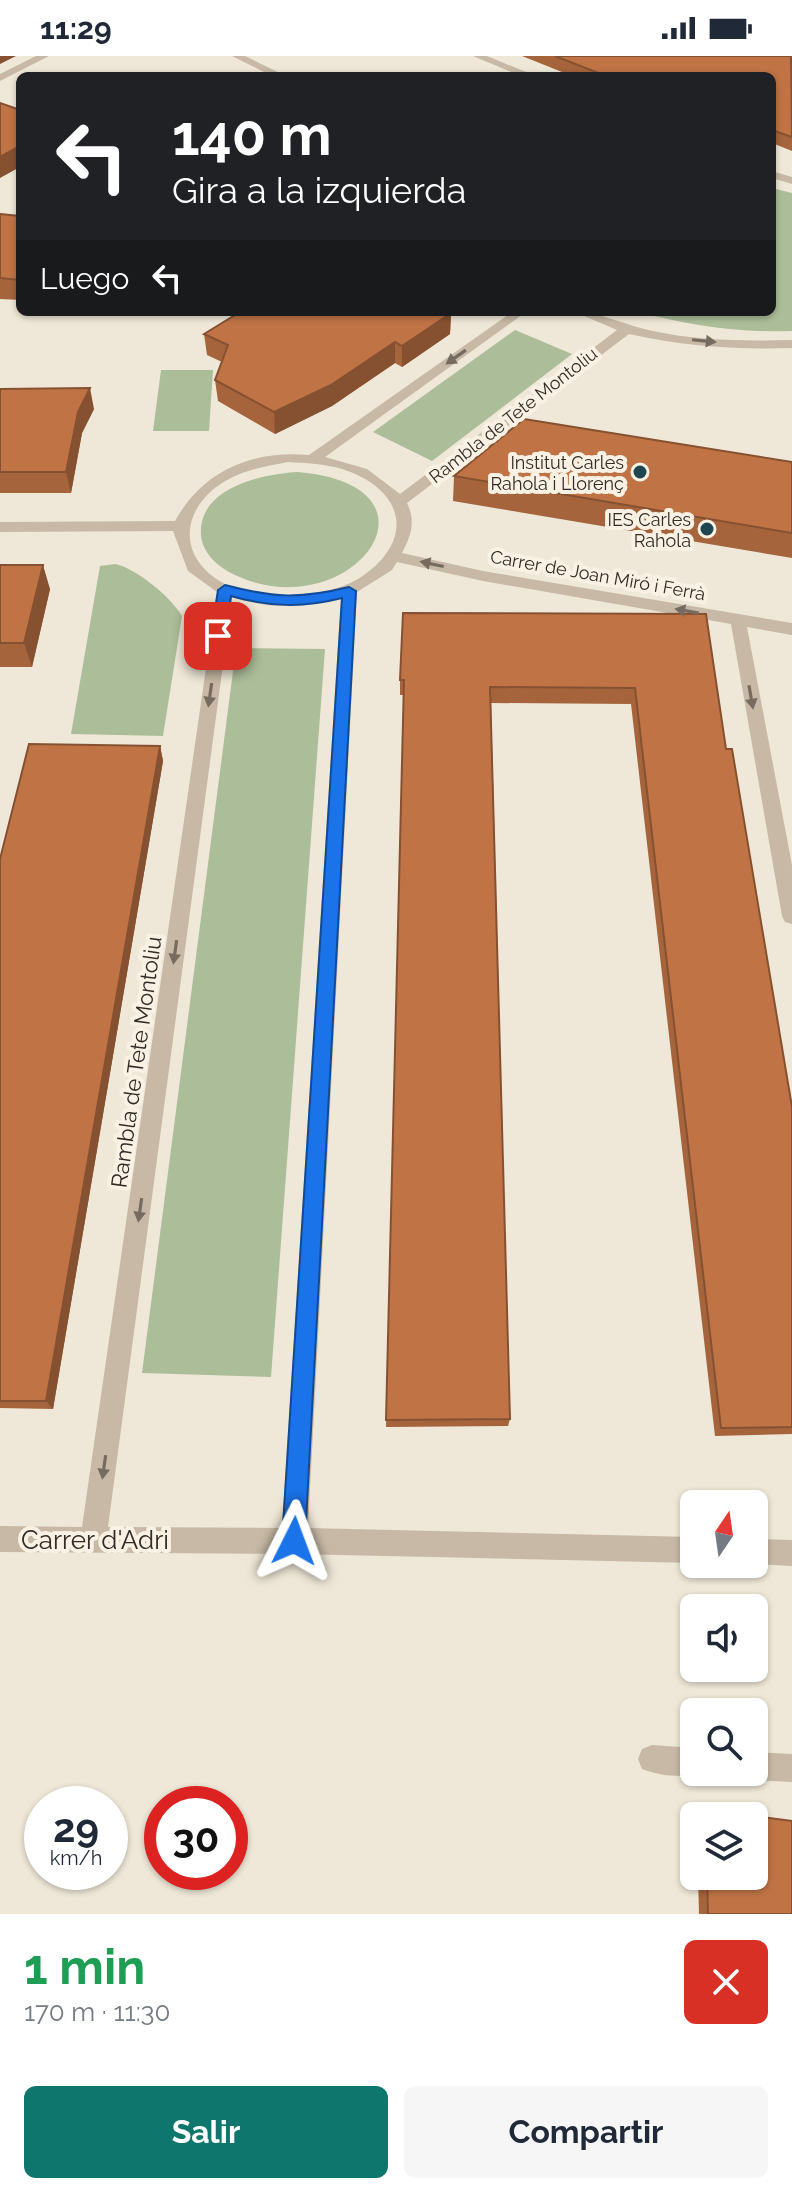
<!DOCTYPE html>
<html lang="es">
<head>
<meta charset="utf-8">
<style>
  :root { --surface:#fff; --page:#f6f6f7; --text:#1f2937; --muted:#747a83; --accent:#0f766e }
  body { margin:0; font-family:Raleway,sans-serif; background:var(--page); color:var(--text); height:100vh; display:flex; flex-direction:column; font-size:30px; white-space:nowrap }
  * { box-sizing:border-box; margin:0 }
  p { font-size:26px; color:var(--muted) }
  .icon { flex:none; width:44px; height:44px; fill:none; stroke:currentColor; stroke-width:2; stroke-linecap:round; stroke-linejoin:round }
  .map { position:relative; height:1858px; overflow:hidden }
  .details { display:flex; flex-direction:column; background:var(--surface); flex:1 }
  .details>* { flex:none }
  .guide { position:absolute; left:16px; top:16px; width:760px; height:244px; border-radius:12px; box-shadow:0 2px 6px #0004; background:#202124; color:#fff; overflow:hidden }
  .needle { width:52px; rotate:13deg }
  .controls { position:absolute; left:680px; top:1434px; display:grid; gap:16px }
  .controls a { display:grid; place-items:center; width:88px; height:88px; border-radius:12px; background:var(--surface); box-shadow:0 2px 6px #0004; font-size:40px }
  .speed { position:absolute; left:24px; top:1730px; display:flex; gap:16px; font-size:40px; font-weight:700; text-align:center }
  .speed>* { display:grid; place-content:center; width:104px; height:104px; border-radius:50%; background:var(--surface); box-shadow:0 2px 6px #0004; line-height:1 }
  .speed small { font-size:20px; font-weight:400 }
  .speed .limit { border:12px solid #d22; background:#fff; color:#111 }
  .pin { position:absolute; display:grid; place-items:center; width:68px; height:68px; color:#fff; margin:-34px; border-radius:16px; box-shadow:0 4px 12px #0006 }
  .me { position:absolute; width:88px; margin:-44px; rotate:3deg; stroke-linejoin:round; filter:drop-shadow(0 0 6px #0008) }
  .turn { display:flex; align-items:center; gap:28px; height:168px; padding:0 24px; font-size:36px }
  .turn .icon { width:104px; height:104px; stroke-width:2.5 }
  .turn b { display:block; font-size:56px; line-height:68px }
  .then { display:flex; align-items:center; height:76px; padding:0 24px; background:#0003; gap:16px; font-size:30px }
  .round { display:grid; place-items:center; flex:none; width:84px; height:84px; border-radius:12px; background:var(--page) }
  .headline { display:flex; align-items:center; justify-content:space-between; height:136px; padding:0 24px }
  h1 { font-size:48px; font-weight:700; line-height:60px; color:#1e9e55 }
  .primary-button { display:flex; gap:16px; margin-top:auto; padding:16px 24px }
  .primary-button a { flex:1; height:92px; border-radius:12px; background:var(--accent); color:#fff; font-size:32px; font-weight:700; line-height:92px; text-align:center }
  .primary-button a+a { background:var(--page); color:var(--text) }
  .status { display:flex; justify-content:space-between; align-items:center; height:56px; padding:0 40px; background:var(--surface); direction:ltr }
  .status svg { height:22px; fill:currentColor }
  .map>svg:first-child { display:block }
  .green { fill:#acbd99 }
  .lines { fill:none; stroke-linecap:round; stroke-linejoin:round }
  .service { fill:#c7b9a5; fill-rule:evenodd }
  .minor { fill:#c7b9a5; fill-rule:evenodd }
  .wall { fill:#a5643c }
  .shaded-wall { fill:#865131 }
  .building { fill:#c07446; stroke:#865131; stroke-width:2 }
  .oneway { fill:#766b5f }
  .route { fill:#1a73e8; stroke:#114b97; stroke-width:2 }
  .poi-dot { fill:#1e4752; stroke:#f8f1e4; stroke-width:3 }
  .labels { text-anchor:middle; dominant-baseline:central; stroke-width:8; stroke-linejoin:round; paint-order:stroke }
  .far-street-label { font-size:18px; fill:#332c26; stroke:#f8f1e4 }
  .far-poi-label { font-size:18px; fill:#332c26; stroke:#f8f1e4; text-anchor:end }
  .street-label { font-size:22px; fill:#332c26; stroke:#f8f1e4 }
  .near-street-label { font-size:26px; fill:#332c26; stroke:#f8f1e4 }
</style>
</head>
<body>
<div class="status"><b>11:29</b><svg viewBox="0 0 49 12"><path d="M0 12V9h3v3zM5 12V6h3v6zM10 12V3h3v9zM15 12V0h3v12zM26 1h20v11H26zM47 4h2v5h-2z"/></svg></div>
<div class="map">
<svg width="792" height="1858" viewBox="0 0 792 1858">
  <rect width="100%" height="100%" fill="#efe8d8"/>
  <!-- green -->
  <path class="green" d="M 772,132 L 792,137 L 792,275 C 738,277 689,269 637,256 L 772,256 Z
    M 515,274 L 572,298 L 432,405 L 373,376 Z
    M 161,314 L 213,314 L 209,375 L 153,375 Z
    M 298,416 C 457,430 351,573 235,519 C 219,512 202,497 201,479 C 198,431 263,418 298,416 Z
    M 115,508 C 136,512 171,541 182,560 L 163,680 L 71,678 L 100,510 Z
    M 236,592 L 325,593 L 271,1321 L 142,1317 Z"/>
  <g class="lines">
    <!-- service -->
    <path class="service" d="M 652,1689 L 694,1692 L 694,1716 L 704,1716 C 687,1723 659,1720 642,1713 L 638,1703 L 642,1693 Z
      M 754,1696 L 792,1698 L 792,1726 L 754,1724 L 744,1720 L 742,1716 L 754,1716 Z"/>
    <!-- minor -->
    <path class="minor" d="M 36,0 L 49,0 L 0,25 L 0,18 Z
      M 232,0 L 245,0 L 286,20 L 272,20 Z
      M 473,0 L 487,0 L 536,20 L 521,20 Z
      M 772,115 L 792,121 L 792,128 L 772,122 Z
      M 512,256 L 526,256 L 325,401 L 367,413 L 400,438 L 617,274 L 575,256 C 601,256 627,270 653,275 C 699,285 746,285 792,284 L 792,292 C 737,294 683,290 629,278 L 407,447 C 416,465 411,480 402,497 L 483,515 L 792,567 L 792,579 L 747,571 L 792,809 L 792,868 L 785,866 L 782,860 L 731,568 L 483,525 L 397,506 L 392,514 L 357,536 L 308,1472 L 694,1481 L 694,1507 L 294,1498 L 0,1496 L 0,1470 L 82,1471 L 217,536 L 188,515 L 173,475 L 0,476 L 0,466 L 175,465 C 203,415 251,394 309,399 ZM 288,406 C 306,407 325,408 342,413 C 402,432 417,481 364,519 C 347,531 327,536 306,538 C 280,541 247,540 223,527 C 173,499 183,447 229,423 C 247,413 268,410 288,406 ZM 232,541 C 266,553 306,553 341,541 L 282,1472 L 108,1471 Z
      M 754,1483 L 792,1484 L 792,1510 L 752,1508 Z"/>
  </g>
  <!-- wall -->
  <path class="wall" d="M 522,0 L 792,0 L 792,95 L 772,87 L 772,20 L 572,20 Z
    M 0,158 L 20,160 L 20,244 L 0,243 Z
    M 451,257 L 450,278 L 402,311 L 395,307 L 332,350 L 275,378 L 218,345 L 215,324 L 222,306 L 207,299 L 204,278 Z
    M 0,333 L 94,353 L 82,377 L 71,437 L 0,437 Z
    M 792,406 L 792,502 L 453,445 L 454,420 Z
    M 0,509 L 50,533 L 32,611 L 0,611 Z
    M 706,558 L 726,693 L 792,1051 L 792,1378 L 715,1380 L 631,648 L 491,647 L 510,1363 L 508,1370 L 386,1371 L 404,639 L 400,639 L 400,624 Z
    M 160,690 L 163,705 L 53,1353 L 0,1352 L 0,803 Z
    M 704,1754 L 714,1755 L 751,1760 L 704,1760 Z
    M 698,1820 L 754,1820 L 792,1858 L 699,1858 Z"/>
  <!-- shaded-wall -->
  <path class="shaded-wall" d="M 0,0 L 16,0 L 0,8 Z
    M 20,90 L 20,111 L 0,122 L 0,101 Z
    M 451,257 L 450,278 L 402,311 L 402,290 Z
    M 395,286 L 395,307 L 332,350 L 275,378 L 274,356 Z
    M 90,332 L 94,353 L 82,377 L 71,437 L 66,416 L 78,356 Z
    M 43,509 L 50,533 L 32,611 L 24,587 Z
    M 160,690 L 163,705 L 53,1353 L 46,1345 Z"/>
  <!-- building -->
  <path class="building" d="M 555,0 L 791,0 L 792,81 L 772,74 L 772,20 L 606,20 Z
    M 0,47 L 20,54 L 20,90 L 0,101 Z
    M 0,158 L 20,160 L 20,224 L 0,222 Z
    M 240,256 L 449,256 L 451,257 L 402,290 L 395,286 L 331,329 L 274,356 L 215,324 L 228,289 L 204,278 Z
    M 90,332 L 78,356 L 66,416 L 0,416 L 0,333 Z
    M 524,363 L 792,406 L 792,477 L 454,420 Z
    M 0,509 L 43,509 L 24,587 L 0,587 Z
    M 403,557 L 706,558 L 726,693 L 732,693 L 792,1051 L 792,1371 L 721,1372 L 635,632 L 490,631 L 510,1363 L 386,1364 L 404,624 L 400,624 Z
    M 29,688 L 160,690 L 46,1345 L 0,1345 L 0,803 Z
    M 714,1755 L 751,1760 L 714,1760 Z
    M 754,1760 L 792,1765 L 792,1858 L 708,1858 L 707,1820 L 754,1820 Z"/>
  <!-- one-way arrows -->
  <defs><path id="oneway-solid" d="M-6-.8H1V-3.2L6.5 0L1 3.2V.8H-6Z" transform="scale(2)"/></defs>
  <g class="oneway">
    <use href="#oneway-solid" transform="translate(704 285) rotate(6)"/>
    <use href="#oneway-solid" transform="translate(456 301) rotate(145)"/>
    <use href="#oneway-solid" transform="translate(432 508) rotate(-168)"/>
    <use href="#oneway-solid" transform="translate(687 555) rotate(-170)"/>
    <use href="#oneway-solid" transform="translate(210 639) rotate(98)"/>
    <use href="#oneway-solid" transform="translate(751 641) rotate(80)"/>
    <use href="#oneway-solid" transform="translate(175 896) rotate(98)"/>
    <use href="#oneway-solid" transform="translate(140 1154) rotate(98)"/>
    <use href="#oneway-solid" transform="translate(104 1411) rotate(98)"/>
  </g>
  <!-- route -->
  <path class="route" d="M 225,529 C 274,542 300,543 349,531 L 356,535 L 305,1485 L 302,1493 L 294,1497 L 285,1493 L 282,1485 L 342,542 C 303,552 269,551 231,540 L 226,580 L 218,586 L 211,580 L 218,534 Z"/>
  <!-- markers -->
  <g class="poi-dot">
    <circle cx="640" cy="416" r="8"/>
    <circle cx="707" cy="473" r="8"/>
  </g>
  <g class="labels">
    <!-- far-street labels -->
    <g class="far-street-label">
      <text transform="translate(513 359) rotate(-38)">Rambla de Tete Montoliu</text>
      <text transform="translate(598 519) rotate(10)">Carrer de Joan Miró i Ferrà</text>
    </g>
    <!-- far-poi labels -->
    <g class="far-poi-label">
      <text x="624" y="406">Institut Carles<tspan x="624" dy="21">Rahola i Llorenç</tspan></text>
      <text x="691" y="463">IES Carles<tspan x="691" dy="21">Rahola</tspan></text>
    </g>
    <!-- street labels -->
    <g class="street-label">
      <text transform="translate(136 1006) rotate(-82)">Rambla de Tete Montoliu</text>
    </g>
    <!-- near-street labels -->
    <g class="near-street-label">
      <text x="95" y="1484">Carrer d'Adri</text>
    </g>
  </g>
</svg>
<div class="controls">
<a><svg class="needle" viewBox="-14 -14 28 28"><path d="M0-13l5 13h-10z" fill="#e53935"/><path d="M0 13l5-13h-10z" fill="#747a83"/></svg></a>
<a><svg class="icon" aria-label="sound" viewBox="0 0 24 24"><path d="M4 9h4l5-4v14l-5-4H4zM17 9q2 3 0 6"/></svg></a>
<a><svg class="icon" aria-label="search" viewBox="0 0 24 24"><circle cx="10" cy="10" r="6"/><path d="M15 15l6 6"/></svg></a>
<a><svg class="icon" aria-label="layers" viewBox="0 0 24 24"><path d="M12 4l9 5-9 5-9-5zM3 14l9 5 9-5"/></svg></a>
</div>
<div class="speed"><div>29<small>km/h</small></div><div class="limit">30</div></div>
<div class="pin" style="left:218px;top:580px;background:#d93025"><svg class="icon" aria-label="arrive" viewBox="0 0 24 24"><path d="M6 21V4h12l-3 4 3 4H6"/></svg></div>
<svg class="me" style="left:294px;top:1485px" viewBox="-20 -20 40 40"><path d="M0-17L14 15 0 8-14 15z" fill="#1a73e8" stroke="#fff" stroke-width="4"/></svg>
<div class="guide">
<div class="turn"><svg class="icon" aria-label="left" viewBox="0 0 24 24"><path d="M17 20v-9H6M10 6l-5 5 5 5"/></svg><div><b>140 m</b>Gira a la izquierda</div></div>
<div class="then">Luego<svg class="icon" aria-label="left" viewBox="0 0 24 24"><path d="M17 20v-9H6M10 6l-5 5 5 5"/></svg></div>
</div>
</div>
<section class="details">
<div class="headline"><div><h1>1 min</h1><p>170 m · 11:30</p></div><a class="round" style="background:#d93025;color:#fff"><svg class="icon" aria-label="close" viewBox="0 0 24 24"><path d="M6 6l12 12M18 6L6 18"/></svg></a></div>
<div class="primary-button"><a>Salir</a><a>Compartir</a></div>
</section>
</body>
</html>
